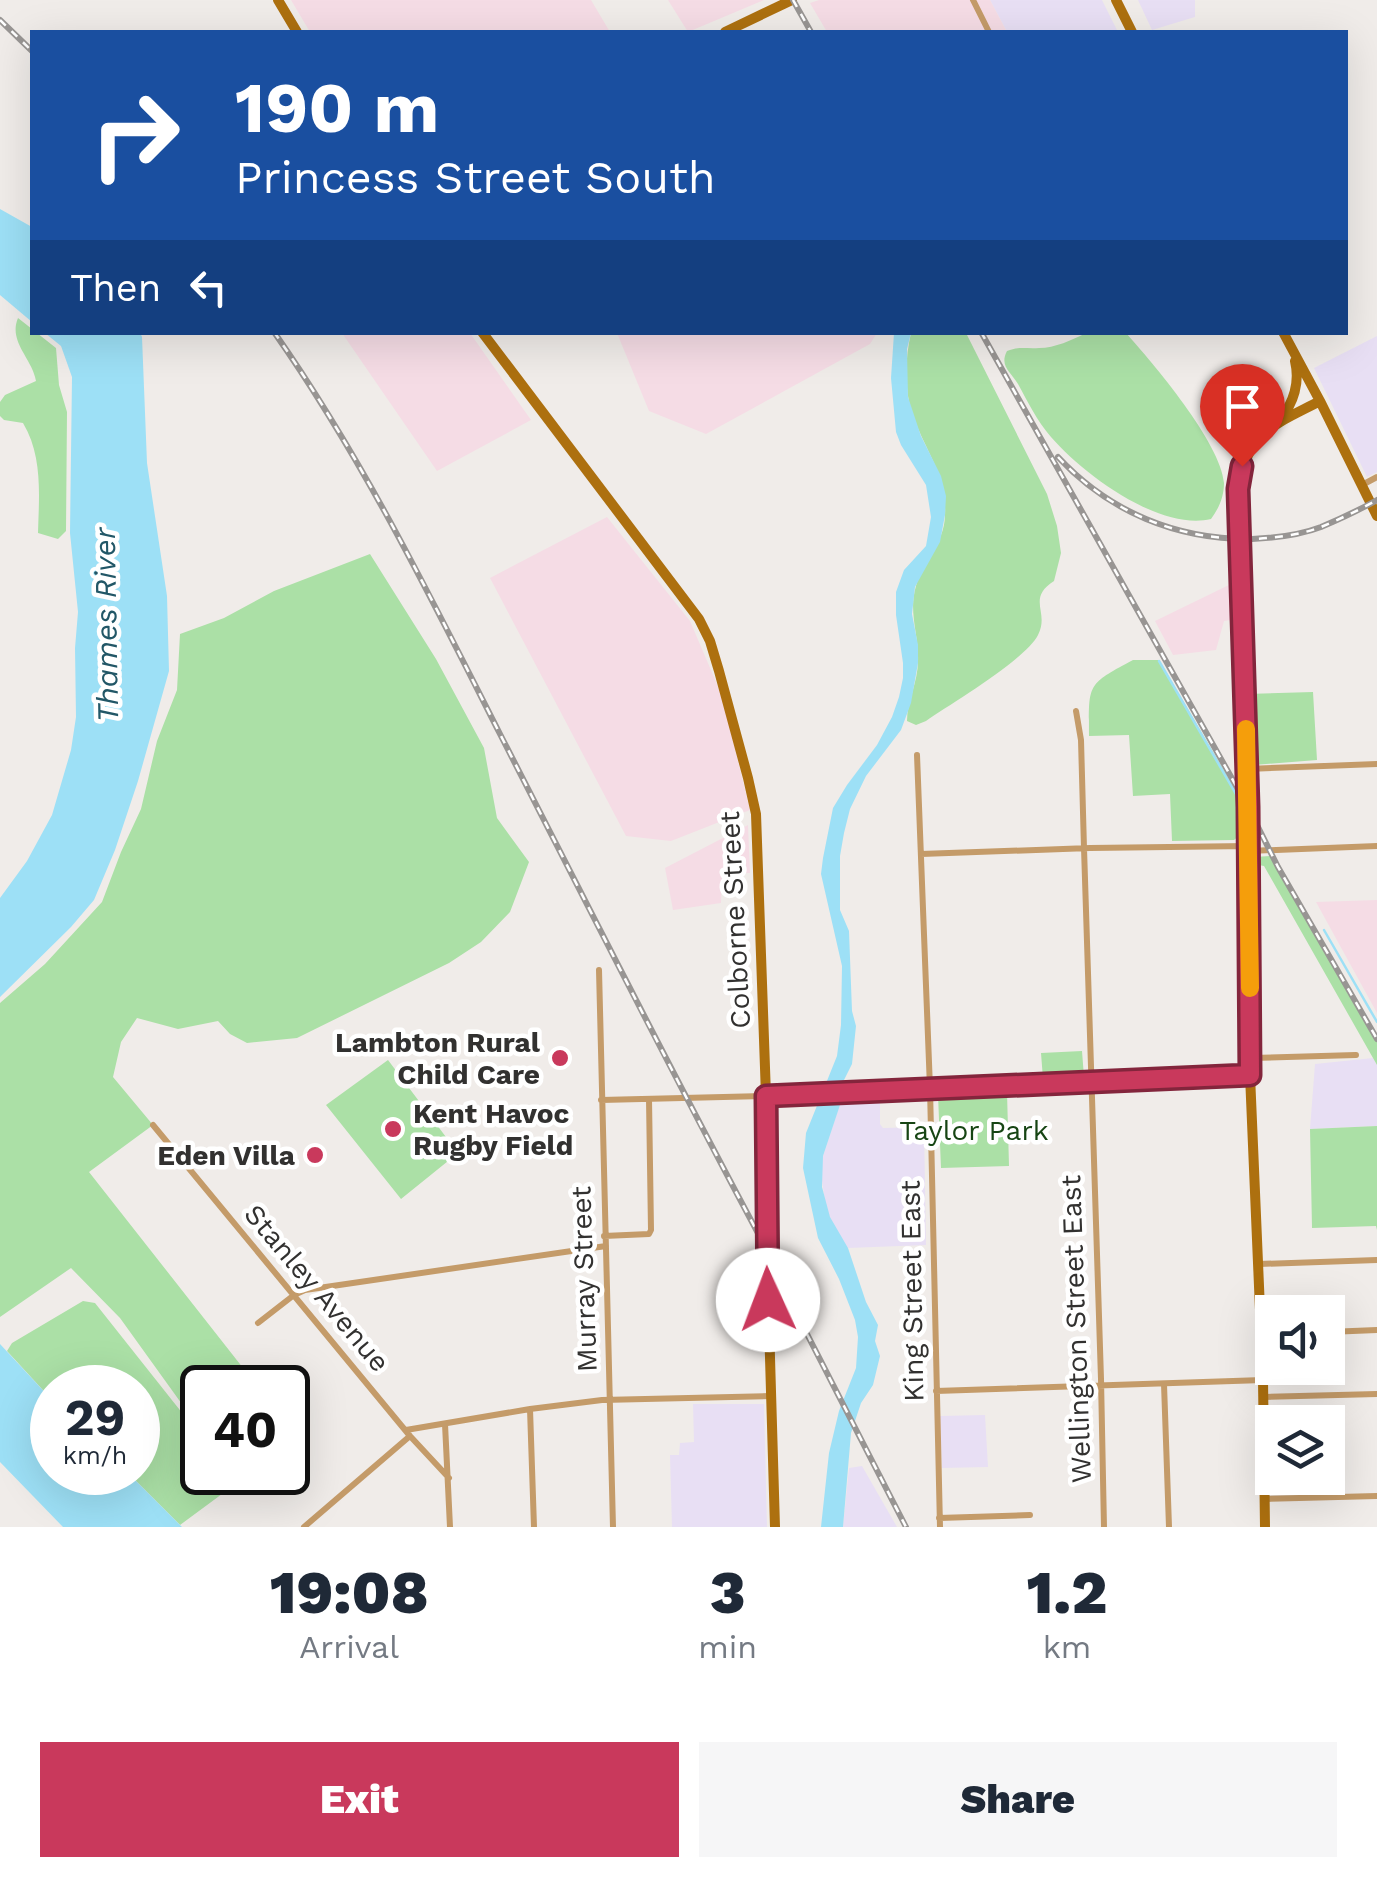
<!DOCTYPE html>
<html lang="en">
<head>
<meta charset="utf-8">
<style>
  :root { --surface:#fff; --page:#f6f6f7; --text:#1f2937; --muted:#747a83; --accent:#c9395c }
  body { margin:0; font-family:"Work Sans",sans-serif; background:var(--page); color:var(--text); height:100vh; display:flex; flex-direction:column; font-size:38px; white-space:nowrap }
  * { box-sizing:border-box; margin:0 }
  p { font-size:32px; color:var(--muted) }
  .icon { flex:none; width:55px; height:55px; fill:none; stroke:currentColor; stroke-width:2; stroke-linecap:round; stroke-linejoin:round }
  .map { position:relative; height:1527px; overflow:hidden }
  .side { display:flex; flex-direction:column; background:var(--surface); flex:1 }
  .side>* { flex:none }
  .top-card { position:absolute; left:30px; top:30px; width:1318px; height:305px; border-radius:0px; box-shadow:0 10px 40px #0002; background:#1a4fa0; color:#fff; overflow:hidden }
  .controls { position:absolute; left:1255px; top:1295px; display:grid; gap:20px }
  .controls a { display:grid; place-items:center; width:90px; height:90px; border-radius:0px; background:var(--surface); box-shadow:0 10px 40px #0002; font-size:50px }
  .speed { position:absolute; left:30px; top:1365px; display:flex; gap:20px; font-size:50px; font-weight:700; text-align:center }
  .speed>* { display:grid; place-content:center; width:130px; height:130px; border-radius:50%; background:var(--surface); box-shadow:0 10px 40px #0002; line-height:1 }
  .speed small { font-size:25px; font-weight:400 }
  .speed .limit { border:5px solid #111; border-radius:15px; background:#fff; color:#111 }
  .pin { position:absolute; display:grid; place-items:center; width:85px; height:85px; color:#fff; margin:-102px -42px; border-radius:50% 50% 50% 0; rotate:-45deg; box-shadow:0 0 10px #0007 }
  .pin .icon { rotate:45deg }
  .me { position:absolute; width:110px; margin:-55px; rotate:358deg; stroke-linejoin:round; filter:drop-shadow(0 0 8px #0008) }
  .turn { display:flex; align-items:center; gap:35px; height:210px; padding:0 40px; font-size:45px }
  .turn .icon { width:130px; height:130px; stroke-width:2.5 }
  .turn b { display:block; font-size:70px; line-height:85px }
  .then { display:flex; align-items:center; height:95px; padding:0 40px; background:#0003; gap:20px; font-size:38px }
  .eta { display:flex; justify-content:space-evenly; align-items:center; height:170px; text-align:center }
  .eta b { font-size:60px; font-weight:800; line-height:70px }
  .button { display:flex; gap:20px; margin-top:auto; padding:20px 40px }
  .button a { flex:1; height:115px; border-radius:0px; background:var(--accent); color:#fff; font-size:40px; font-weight:800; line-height:115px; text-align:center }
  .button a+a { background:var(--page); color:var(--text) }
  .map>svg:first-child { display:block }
  .commercial { fill:#e8dff4 }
  .industrial { fill:#f5dce5 }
  .green { fill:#abe0a6 }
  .water { fill:#9de0f6 }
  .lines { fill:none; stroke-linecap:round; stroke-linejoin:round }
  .stream { stroke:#9de0f6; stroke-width:2.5 }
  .street { stroke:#c49b69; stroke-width:6 }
  .secondary { stroke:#ad700f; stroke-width:10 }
  .rail-casing { stroke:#989593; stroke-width:6 }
  .rail { stroke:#fff; stroke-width:2.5; stroke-dasharray:8; stroke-linecap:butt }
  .route-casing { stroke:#83253c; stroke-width:25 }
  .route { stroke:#c9395c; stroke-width:18 }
  .slow { stroke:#f59e0b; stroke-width:18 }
  .poi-dot { fill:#c9395c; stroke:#fff; stroke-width:4 }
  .labels { text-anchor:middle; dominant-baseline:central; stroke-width:9; stroke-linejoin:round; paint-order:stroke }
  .street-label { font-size:28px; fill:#323130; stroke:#fff }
  .poi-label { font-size:28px; font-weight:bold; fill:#323130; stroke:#fff; text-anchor:end }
  .park-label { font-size:28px; fill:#174514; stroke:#fff }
  .water-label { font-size:30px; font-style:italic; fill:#225767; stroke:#fff }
</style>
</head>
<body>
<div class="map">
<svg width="1377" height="1527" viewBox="0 0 1377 1527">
  <rect width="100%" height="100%" fill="#f0ece9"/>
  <!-- commercial -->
  <path class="commercial" d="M 990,0 L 1102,0 L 1118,32 L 1007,32 Z
    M 1138,0 L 1195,0 L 1195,17 L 1152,30 Z
    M 1377,336 L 1377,472 L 1367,477 L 1314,368 Z
    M 1373,1058 L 1377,1065 L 1377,1126 L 1310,1129 L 1315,1064 Z
    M 880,1094 L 880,1124 L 883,1128 L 924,1127 L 926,1245 L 848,1248 L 836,1231 L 826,1208 L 821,1174 L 823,1156 L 839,1107 L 842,1099 L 840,1096 Z
    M 693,1404 L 764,1404 L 767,1527 L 672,1527 L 670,1455 L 679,1455 L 680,1443 L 694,1442 Z
    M 985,1415 L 988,1467 L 942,1468 L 940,1416 Z
    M 862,1466 L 897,1527 L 843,1527 L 849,1468 Z"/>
  <!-- industrial -->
  <path class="industrial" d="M 291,0 L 591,0 L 610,32 L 310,32 Z
    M 668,0 L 764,0 L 688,32 Z
    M 819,0 L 990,0 L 1007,32 L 827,32 L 810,3 Z
    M 342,333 L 470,333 L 531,420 L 437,471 Z
    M 617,333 L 877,333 L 870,344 L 706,434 L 649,411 Z
    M 607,517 L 690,621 L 722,696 L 750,810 L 671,841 L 626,836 L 490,578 Z
    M 1233,583 L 1238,619 L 1224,621 L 1216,650 L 1173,655 L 1155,621 Z
    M 748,825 L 750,873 L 722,874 L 721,903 L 673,910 L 665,868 Z
    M 1377,900 L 1377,1013 L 1316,902 Z"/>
  <!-- green -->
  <path class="green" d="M 18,318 L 32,329 L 32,332 L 37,333 L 56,348 L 59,385 L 67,412 L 66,531 L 58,539 L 38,533 C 39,496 43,456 23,423 L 4,420 L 0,416 L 0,402 L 5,395 L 36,381 C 32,358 8,342 18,318 Z
    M 911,333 L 966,333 L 1047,494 L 1057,526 L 1061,553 L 1054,581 C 1026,599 1050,612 1038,635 C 1025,660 952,703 926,721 L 916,725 L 907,721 C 907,701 918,682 918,661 C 919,635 908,612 916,586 C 923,560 944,544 945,516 C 947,476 926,452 913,416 C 904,391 905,358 911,333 Z
    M 1086,333 L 1126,333 C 1153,363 1221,443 1224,483 C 1224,497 1219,508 1211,519 C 1159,531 1083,474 1051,437 C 1037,421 1028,402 1018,384 C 1011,372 999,366 1007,351 C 1019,346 1026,349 1039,348 C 1055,348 1072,340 1086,333 Z
    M 370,554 L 436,659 L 484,748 L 497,818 L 529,862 L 510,912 L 481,942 L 449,963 L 297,1038 L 247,1043 L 230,1034 L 218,1021 L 178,1029 L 137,1018 L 121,1042 L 113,1077 L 153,1125 L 89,1172 L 258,1387 L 202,1388 L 202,1432 L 120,1318 L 71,1268 L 0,1317 L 0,1003 L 45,964 L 102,902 L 121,852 L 141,809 L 157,741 L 177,690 L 180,634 L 224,618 L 274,591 Z
    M 1133,660 L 1159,660 L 1243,803 L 1241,834 L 1234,840 L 1172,841 L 1170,794 L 1133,796 L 1129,735 L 1089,736 C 1089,684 1086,685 1133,660 Z
    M 1313,692 L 1317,760 L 1254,765 L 1250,762 L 1246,694 Z
    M 1270,856 L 1377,1040 L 1377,1065 L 1264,866 L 1253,864 L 1254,857 Z
    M 1082,1051 L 1084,1077 L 1043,1079 L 1041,1053 Z
    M 388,1060 L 458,1153 L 401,1199 L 326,1105 Z
    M 1007,1092 L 1009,1166 L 941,1168 L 938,1095 Z
    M 1377,1126 L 1377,1230 L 1376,1226 L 1312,1228 L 1310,1129 Z
    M 83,1301 L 95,1303 L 202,1438 L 202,1472 L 209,1473 L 207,1477 L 222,1494 L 180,1525 L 128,1473 L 138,1472 L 138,1388 L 52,1388 L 52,1400 L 7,1351 L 12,1343 Z"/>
  <!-- water -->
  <path class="water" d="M 0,209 L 32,227 L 32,322 L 0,295 Z
    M 45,333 L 140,332 L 142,337 L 147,463 L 167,596 L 169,671 L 138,781 L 115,850 L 94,900 L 71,927 L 0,997 L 0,898 L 27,861 L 52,815 L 71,750 L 76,717 L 75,648 L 78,612 L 70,533 L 72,377 L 61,346 Z
    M 894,333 L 911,333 L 907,349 L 908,397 L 921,436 L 941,476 L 946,496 L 945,515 L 940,542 L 915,587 L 912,614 L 918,645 L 918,663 L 911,703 L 901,730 L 866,776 L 850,809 L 844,833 L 840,856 L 840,910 L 849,931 L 852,1011 L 856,1026 L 852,1064 L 842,1084 L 840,1096 L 842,1099 L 823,1156 L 822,1187 L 830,1217 L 848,1248 L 866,1302 L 878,1325 L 875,1341 L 880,1356 L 873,1385 L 861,1403 L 851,1433 L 843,1527 L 821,1527 L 829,1453 L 839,1411 L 856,1368 L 858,1337 L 855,1320 L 839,1279 L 818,1238 L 803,1168 L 806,1133 L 837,1056 L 841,1025 L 842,966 L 821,874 L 823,858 L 833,808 L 847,785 L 877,745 L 892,717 L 899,697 L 903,678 L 903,663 L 896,615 L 896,592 L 904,570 L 926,546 L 931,517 L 926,485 L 901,445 L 896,432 L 891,378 Z
    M 0,1344 L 52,1400 L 52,1472 L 128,1473 L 182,1527 L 63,1527 L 0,1462 Z"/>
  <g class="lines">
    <!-- stream -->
    <path class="stream" d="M 1159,661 L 1240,801
      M 1324,930 L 1377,1022"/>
    <!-- street -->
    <path class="street" d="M 973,0 L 989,32
      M 1362,485 L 1377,477
      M 1076,711 L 1081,740 L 1084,848 L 1101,1379 L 1104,1527
      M 917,755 L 930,1088 L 940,1527
      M 1247,769 L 1377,764
      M 1248,851 L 1377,846
      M 921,854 L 1090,848 L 1248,846
      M 599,970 L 613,1527
      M 1251,1058 L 1356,1055
      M 601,1100 L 766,1096 L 1249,1075
      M 153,1125 L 410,1436 L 449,1478
      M 604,1236 L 649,1234 L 651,1230 L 649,1099
      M 1259,1264 L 1377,1260
      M 258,1323 L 294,1295 L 305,1290 L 606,1246
      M 1328,1332 L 1377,1330
      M 1164,1384 L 1169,1527
      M 936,1391 L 1263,1380
      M 1264,1397 L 1377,1394
      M 530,1409 L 534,1527
      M 445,1424 L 450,1527
      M 406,1430 L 530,1409 L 602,1400 L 770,1396
      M 1264,1499 L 1377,1496
      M 939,1518 L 1030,1515
      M 304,1527 L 410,1436"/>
    <!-- secondary -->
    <path class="secondary" d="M 278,0 L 297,32
      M 1116,0 L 1132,32
      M 725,32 L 792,0
      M 482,332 L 699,619 L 710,641 L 719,671 L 748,778 L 756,814 L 766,1096 L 767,1256 L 775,1527
      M 1283,332 L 1320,401 L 1377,516
      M 1280,419 C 1294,403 1300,382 1295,361
      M 1265,1527 L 1263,1380 L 1250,1075 L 1248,807 L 1238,489 C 1247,432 1274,425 1320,401"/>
    <!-- rail casing -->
    <g class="rail-casing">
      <path id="rail" d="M 793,0 L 811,32
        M 0,20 L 32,51
        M 274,332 C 363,459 430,596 500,734 C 586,902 671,1071 760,1237 L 767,1256 L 906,1527
        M 981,332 L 1248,807 L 1278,867 L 1377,1039
        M 1058,457 C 1109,512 1177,540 1252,539 C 1275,538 1300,535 1321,527 C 1340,519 1359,510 1377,500"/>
    </g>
    <!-- rail -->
    <use href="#rail" class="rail"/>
  </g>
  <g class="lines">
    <!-- route casing -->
    <g class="route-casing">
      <path id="route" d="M 768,1300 L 766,1096 L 1250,1075 L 1248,807 L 1238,489 L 1242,466"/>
    </g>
    <!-- route -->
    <use href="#route" class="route"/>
    <!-- slow -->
    <path class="slow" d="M 1246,729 L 1250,988"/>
  </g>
  <!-- markers -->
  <g class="poi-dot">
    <circle cx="560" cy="1058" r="10"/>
    <circle cx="393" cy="1129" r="10"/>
    <circle cx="315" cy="1155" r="10"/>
  </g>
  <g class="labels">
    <!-- street labels -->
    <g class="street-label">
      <text transform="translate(735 920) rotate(-93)">Colborne Street</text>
      <text transform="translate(584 1279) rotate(-92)">Murray Street</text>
      <text transform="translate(317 1288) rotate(50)">Stanley Avenue</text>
      <text transform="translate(912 1291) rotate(-91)">King Street East</text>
      <text transform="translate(1076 1329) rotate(-92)">Wellington Street East</text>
    </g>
    <!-- poi labels -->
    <g class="poi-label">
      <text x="540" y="1042">Lambton Rural<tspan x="540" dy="32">Child Care</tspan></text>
      <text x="413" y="1113" text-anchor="start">Kent Havoc<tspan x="413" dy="32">Rugby Field</tspan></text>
      <text x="295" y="1155">Eden Villa</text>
    </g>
    <!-- park labels -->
    <g class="park-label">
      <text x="974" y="1130">Taylor Park</text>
    </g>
    <!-- water labels -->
    <g class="water-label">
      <text transform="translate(106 625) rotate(-91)">Thames River</text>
    </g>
  </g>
</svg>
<div class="controls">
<a><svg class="icon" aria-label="sound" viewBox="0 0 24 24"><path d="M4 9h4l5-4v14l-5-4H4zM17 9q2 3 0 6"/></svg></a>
<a><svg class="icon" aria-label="layers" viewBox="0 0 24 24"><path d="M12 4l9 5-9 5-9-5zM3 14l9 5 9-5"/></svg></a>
</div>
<div class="speed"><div>29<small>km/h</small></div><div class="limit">40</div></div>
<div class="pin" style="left:1242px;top:466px;background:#d93025"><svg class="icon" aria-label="arrive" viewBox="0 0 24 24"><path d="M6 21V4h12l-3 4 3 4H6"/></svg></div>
<svg class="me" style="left:768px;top:1300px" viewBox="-20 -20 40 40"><circle r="19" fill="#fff"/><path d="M0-13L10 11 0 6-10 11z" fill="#c9395c"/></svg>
<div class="top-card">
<div class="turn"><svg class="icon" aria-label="right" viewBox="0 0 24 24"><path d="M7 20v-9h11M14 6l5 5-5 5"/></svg><div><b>190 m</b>Princess Street South</div></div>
<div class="then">Then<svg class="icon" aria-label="left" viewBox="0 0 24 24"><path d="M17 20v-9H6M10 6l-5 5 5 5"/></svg></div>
</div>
</div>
<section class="side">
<div class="eta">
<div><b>19:08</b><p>Arrival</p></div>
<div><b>3</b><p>min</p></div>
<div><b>1.2</b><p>km</p></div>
</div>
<div class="button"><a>Exit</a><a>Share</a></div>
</section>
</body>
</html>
